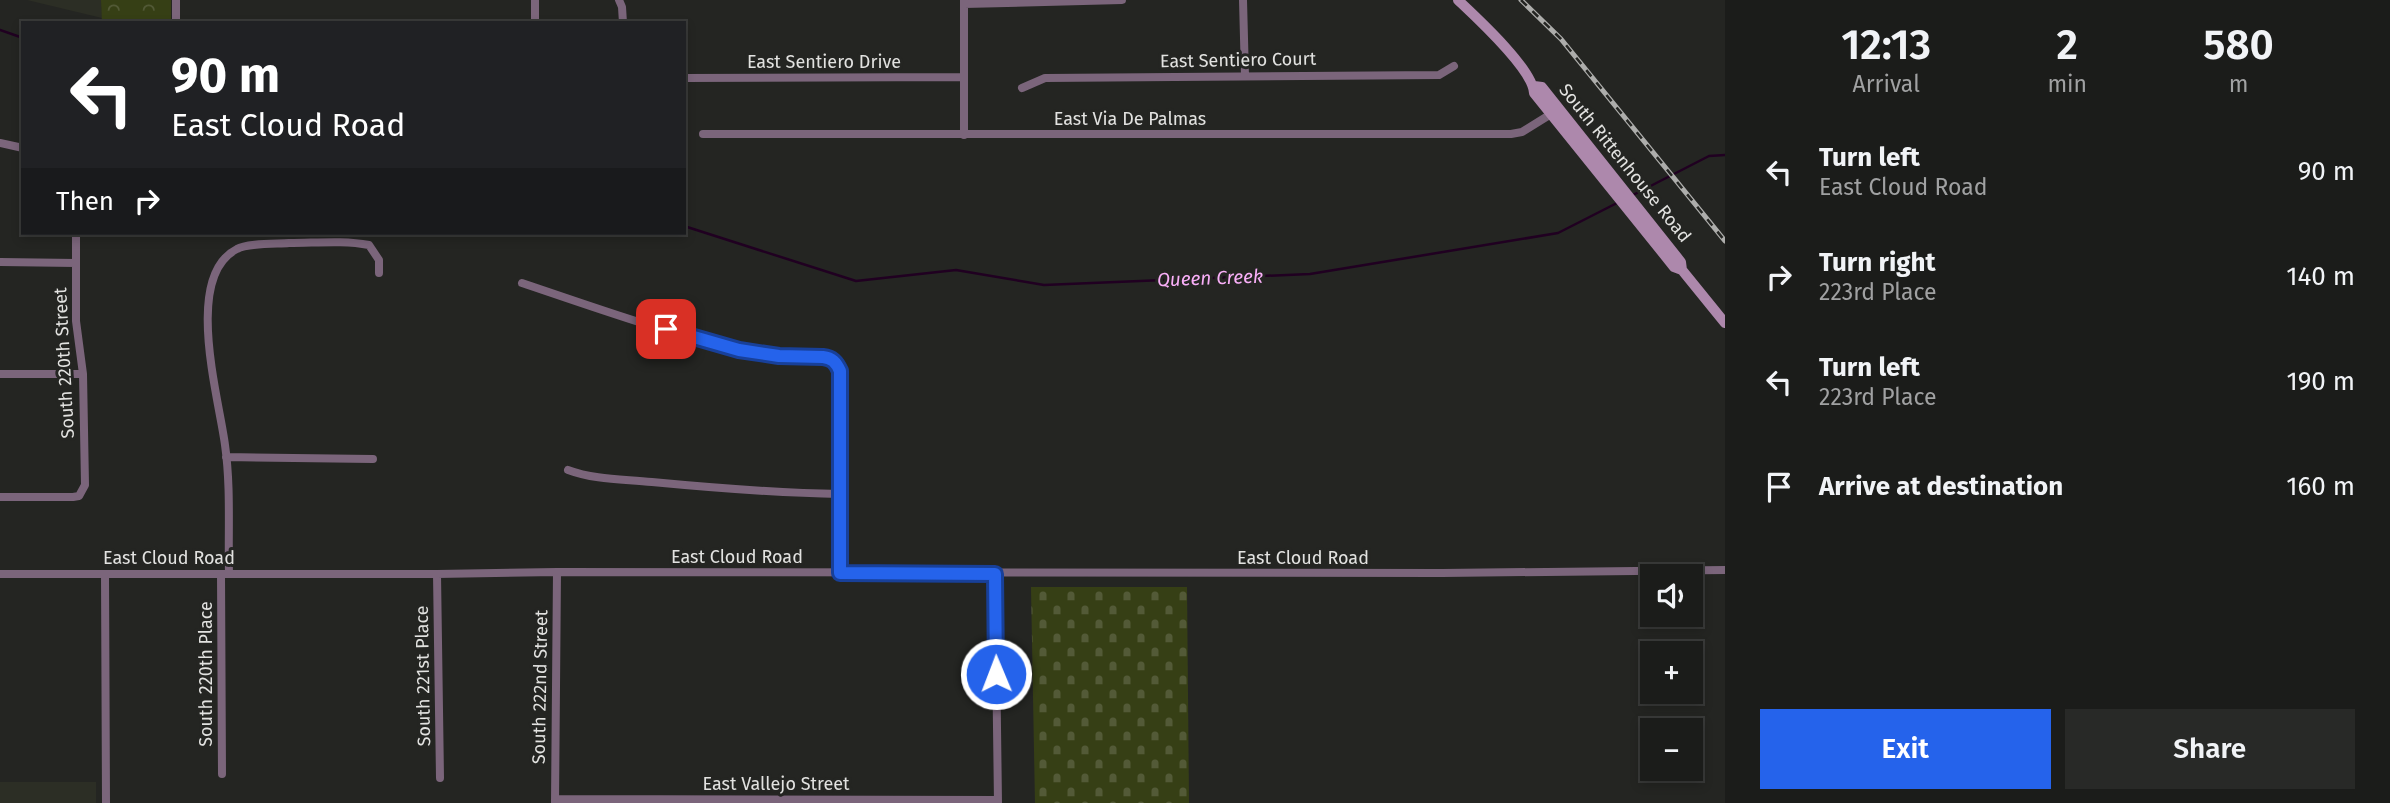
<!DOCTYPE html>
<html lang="en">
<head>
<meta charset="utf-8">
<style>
  :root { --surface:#1b1c1a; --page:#282927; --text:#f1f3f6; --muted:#a0a1a2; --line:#393a39; --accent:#2563eb }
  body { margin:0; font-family:"Fira Sans",sans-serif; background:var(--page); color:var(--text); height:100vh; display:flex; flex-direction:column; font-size:26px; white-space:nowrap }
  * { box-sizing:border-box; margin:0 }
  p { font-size:23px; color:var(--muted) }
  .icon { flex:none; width:38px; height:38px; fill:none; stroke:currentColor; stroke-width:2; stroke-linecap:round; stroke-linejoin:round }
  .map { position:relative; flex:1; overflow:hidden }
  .details { display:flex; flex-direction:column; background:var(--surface); width:665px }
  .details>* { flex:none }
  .hud { position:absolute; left:21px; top:21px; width:665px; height:214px; border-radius:0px; box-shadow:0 4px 10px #0003,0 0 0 2px var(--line); background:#202124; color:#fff; overflow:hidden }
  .fabs { position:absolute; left:1640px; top:564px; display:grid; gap:14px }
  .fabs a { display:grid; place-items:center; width:63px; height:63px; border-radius:0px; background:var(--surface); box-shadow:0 4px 10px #0003,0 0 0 2px var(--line); font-size:35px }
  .pin { position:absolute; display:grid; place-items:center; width:60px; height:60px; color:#fff; margin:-30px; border-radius:14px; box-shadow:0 4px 10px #0006 }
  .me { position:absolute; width:77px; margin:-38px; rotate:359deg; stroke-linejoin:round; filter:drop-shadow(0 0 5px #0008) }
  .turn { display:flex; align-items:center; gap:24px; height:147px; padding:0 35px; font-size:32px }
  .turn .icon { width:91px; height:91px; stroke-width:2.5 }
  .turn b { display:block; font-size:49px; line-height:60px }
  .then { display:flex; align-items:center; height:66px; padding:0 35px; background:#0003; gap:14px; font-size:26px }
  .eta { display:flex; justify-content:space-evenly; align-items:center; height:119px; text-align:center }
  .eta b { font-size:42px; font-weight:600; line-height:49px }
  .button { display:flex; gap:14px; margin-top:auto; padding:14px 35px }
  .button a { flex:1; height:80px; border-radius:0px; background:var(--accent); color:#fff; font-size:28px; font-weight:600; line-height:80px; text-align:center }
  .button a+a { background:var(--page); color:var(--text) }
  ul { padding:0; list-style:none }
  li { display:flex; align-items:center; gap:21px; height:105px; padding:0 35px }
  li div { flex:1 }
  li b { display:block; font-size:26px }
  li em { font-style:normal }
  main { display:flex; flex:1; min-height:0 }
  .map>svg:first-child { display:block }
  .built { fill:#2c2e25 }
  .cemetery { fill:url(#cemetery-stones) }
  .park { fill:url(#park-crowns) }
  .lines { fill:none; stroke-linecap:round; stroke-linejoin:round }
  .stream { stroke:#200021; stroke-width:2.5 }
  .minor { stroke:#7b657b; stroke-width:8 }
  .secondary { stroke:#ad88ac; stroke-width:10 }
  .rail-casing { stroke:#adadab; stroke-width:5 }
  .rail { stroke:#242522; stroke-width:2.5; stroke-dasharray:8; stroke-linecap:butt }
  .route-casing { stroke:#184099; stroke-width:18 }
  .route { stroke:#2563eb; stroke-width:12 }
  .labels { text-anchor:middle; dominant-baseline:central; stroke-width:6; stroke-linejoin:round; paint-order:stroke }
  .street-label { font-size:18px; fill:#e2e2e0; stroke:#242522 }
  .water-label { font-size:19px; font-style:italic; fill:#f9aff8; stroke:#242522 }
</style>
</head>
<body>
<main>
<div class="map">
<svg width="1725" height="803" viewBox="0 0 1725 803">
  <defs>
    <pattern id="cemetery-stones" width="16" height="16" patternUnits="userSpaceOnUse" patternTransform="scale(1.75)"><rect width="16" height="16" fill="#363f15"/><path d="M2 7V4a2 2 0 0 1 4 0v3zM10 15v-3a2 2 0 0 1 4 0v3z" fill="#535a37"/></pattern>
    <pattern id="park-crowns" width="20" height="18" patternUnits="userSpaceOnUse" patternTransform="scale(1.75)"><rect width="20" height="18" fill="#363f15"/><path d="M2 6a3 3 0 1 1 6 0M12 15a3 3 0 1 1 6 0" fill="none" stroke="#535a37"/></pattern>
  </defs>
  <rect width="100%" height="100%" fill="#242522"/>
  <!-- built -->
  <path class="built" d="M 27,0 L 101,0 L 102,18 Z
    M 0,782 L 96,782 L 96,803 L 0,803 Z"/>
  <!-- cemetery -->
  <path class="cemetery" d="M 1031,587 L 1187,587 L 1189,803 L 1035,803 Z"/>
  <!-- park -->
  <path class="park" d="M 101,0 L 171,0 L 171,23 L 102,23 Z"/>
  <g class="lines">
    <!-- stream -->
    <path class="stream" d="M 0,30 L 23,38
      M 1633,195 L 1709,156 L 1725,155
      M 684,226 L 856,281 L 956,270 L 1044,285 L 1310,274 L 1558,233 L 1617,203"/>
    <!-- minor -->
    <path class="minor" d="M 619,0 L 622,7 L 623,23
      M 964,0 L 964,135
      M 1243,0 L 1245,76
      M 964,4 L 1122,0
      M 176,23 L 176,0
      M 535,23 L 535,0
      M 684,78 L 963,77
      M 1022,88 L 1045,78 L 1439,75 L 1454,66
      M 703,134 L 1511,134 L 1522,132 L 1551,114
      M 0,143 L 23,148
      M 0,262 L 76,263
      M 522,283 C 593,307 666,333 739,350 C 769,357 800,352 830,358 L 840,371 L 840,573
      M 0,374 L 83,374
      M 226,457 L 373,459
      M 568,470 C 595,480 623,479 652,482 C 715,488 777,493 840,494
      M 0,497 L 73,497 L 79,496 L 85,485 L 83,374 L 76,321 L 76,233
      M 229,573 C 228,531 231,487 225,445 C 219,398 183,276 237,249 C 247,243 277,244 289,243 C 316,243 343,240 369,245 L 379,260 L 379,273
      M 0,574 L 437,574 L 557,572 L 1442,573 L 1725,570
      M 105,574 L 106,803
      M 221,574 L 222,774
      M 437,574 L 440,778
      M 995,574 L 998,803
      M 555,799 L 998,800
      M 555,803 L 557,572"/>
    <!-- secondary -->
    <path class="secondary" d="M 1458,0 C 1476,17 1533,69 1534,93 L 1674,267 L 1682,270
      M 1534,86 L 1542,87 L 1681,262 L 1682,270 L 1725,323"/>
    <!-- rail casing -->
    <g class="rail-casing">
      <path id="rail" d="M 1521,0 L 1561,39 L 1725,241"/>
    </g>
    <!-- rail -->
    <use href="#rail" class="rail"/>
  </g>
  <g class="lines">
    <!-- route casing -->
    <g class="route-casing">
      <path id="route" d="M 666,329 L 739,350 L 779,356 L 823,357 C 832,358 836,362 840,371 L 840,573 L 995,574 L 996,674"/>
    </g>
    <!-- route -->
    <use href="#route" class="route"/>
  </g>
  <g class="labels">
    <!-- street labels -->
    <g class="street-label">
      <text transform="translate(1238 60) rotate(-1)">East Sentiero Court</text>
      <text x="824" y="62">East Sentiero Drive</text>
      <text x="1130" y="119">East Via De Palmas</text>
      <text transform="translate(1625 163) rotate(51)">South Rittenhouse Road</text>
      <text transform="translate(64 363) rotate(-93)">South 220th Street</text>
      <text x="737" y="557">East Cloud Road</text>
      <text x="169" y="558">East Cloud Road</text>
      <text x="1303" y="558">East Cloud Road</text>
      <text transform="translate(206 674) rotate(-90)">South 220th Place</text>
      <text transform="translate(423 676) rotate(-91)">South 221st Place</text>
      <text transform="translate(540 687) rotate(-89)">South 222nd Street</text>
      <text x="776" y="784">East Vallejo Street</text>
    </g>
    <!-- water labels -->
    <g class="water-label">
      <text transform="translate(1210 278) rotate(-2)">Queen Creek</text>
    </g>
  </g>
</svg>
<div class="fabs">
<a><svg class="icon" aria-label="sound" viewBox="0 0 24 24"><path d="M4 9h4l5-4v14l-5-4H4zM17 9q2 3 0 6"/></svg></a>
<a>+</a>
<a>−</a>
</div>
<div class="pin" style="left:666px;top:329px;background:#d93025"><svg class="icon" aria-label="arrive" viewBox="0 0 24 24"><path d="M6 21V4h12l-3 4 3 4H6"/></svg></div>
<svg class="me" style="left:996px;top:674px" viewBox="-20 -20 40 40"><circle r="17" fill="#2563eb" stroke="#fff" stroke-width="3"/><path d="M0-11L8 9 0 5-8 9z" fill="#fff"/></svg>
<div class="hud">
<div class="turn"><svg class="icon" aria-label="left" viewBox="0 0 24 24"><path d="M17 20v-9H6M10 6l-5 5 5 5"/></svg><div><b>90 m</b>East Cloud Road</div></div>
<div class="then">Then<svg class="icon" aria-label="right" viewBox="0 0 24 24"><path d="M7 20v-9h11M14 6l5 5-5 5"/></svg></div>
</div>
</div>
<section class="details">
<div class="eta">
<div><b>12:13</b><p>Arrival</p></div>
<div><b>2</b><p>min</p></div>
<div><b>580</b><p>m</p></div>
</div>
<ul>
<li><svg class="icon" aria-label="left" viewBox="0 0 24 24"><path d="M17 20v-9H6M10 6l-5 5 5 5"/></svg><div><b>Turn left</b><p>East Cloud Road</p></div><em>90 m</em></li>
<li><svg class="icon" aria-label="right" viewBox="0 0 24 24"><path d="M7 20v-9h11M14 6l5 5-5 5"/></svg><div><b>Turn right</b><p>223rd Place</p></div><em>140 m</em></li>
<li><svg class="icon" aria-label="left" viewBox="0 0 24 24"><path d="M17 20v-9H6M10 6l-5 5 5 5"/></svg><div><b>Turn left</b><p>223rd Place</p></div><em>190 m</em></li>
<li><svg class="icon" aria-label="arrive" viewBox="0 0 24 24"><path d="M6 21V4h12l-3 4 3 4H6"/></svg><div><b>Arrive at destination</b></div><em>160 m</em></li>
</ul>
<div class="button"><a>Exit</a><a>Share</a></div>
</section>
</main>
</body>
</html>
